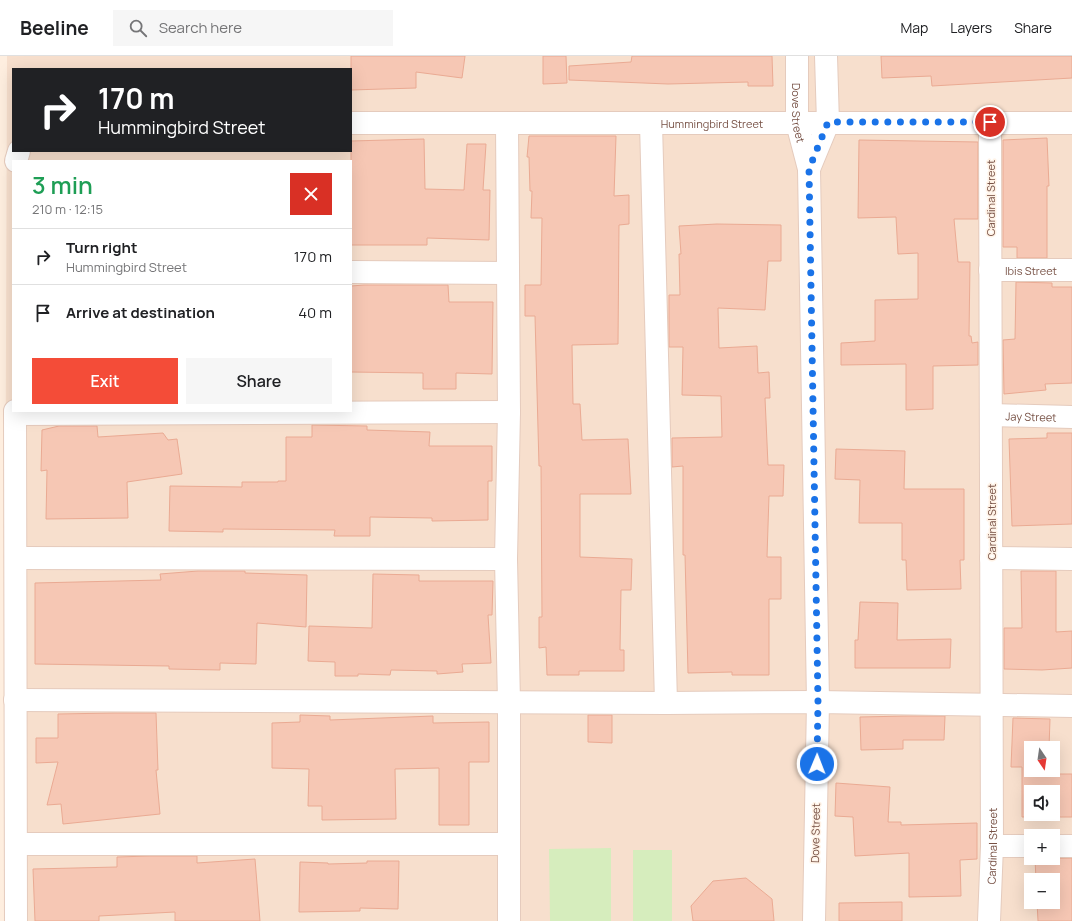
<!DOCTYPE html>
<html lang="en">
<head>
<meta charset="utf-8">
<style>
  :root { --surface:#fff; --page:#f6f6f6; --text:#202124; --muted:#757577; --line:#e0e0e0; --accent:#f44c38 }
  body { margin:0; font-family:Manrope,sans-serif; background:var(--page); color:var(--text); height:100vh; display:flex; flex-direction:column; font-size:15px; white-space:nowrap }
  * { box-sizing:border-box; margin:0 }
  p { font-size:13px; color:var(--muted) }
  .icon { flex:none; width:22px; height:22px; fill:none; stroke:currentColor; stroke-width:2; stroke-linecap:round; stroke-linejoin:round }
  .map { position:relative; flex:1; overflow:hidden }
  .side { position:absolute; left:12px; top:104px; width:340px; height:252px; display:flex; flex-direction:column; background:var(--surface); border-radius:0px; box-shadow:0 4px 16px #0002 }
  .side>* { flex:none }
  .banner { position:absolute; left:12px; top:12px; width:340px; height:84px; border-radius:0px; box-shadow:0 4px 16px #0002; background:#202124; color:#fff; overflow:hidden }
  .needle { width:26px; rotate:167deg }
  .fabs { position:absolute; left:1024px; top:685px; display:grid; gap:8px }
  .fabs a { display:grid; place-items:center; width:36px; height:36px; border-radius:0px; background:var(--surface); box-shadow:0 4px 16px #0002; font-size:20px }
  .pin { position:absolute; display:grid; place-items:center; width:34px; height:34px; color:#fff; margin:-17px; border:2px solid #fff; border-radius:50%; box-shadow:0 1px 4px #0007 }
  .me { position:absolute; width:44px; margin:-22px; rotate:1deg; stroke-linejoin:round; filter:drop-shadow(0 0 3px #0008) }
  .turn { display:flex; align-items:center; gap:14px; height:84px; padding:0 20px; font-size:18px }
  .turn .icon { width:52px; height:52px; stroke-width:2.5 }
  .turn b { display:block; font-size:28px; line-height:34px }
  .round { display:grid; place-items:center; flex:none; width:42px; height:42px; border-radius:0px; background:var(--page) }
  .headline { display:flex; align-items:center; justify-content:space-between; height:68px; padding:0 20px }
  h1 { font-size:24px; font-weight:600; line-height:30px; color:#1e9e55 }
  .button { display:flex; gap:8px; margin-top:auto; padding:8px 20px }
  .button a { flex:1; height:46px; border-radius:0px; background:var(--accent); color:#fff; font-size:16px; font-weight:600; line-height:46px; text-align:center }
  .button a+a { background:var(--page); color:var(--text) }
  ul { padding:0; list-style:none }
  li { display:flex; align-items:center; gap:12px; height:56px; padding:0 20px; border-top:1px solid var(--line) }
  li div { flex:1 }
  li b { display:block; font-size:15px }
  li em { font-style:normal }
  header { display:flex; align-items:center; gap:24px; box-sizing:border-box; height:56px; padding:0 20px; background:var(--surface); border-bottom:1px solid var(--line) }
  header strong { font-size:19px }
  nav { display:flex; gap:22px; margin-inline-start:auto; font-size:14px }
  .search { width:280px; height:36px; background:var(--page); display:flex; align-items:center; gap:10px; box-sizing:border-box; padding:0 14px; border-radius:0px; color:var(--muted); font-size:15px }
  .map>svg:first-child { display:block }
  .residential { fill:#f7dfcd; fill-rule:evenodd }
  .green { fill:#d6edbd }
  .building { fill:#f6c7b4; stroke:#eaaa93; fill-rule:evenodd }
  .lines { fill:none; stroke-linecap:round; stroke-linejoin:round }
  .minor-casing { stroke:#e5cbbd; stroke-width:24 }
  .minor { stroke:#fff; stroke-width:22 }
  .route { stroke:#1a73e8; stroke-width:7; stroke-dasharray:0 12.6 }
  .labels { text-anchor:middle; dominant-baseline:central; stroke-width:3; stroke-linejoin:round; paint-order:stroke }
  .street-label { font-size:11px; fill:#775145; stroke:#fff3e7 }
</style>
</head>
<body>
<header>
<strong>Beeline</strong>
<div class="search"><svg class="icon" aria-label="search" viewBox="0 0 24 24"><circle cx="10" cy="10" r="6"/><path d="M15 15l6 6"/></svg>Search here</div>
<nav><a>Map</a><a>Layers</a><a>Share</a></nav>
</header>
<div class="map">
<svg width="1072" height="865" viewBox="0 0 1072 865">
  <rect width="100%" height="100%" fill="#feeedf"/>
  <!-- residential -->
  <path class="residential" d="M 7,0 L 1072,0 L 1072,865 L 4,865 ZM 13,13 L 351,13 L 351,95 L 13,95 ZM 13,105 L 351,105 L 351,355 L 13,355 ZM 1031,692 L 1053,692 L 1053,714 L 1031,714 ZM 1031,736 L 1053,736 L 1053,758 L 1031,758 ZM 1031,780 L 1053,780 L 1053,802 L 1031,802 ZM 1031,824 L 1053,824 L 1053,846 L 1031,846 Z"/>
  <!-- green -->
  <path class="green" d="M 611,792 L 611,865 L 550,865 L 549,793 Z
    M 633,794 L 672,794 L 672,865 L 633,865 Z"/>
  <!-- building -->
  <path class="building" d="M 351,0 L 465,0 L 462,22 L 416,16 L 416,32 L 351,34 Z
    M 543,0 L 566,0 L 567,27 L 543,28 Z
    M 632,0 L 772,0 L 773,30 L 748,30 L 748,26 L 668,28 L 569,24 L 569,10 L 631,6 Z
    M 881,0 L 1072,0 L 1072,22 L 932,30 L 931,20 L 882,22 Z
    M 529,80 L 616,80 L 614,140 L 629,139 L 629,168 L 619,169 L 618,288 L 572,289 L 573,348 L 580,348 L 582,384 L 628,383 L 631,438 L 580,438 L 580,501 L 632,503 L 631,534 L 621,534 L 620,594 L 624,594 L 624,615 L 579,615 L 579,619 L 547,619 L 546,591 L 539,592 L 539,561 L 542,561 L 541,410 L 539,410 L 535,260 L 525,260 L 525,229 L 541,229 L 542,162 L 531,162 L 532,135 L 530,135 L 529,101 L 527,101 Z
    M 1047,82 L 1049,130 L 1047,130 L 1047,202 L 1017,202 L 1017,191 L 1003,191 L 1003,84 Z
    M 424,83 L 425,133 L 464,134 L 467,88 L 486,88 L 483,134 L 490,134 L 489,184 L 427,182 L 427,189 L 351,189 L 351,85 Z
    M 859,84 L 978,86 L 978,163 L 954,163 L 958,206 L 970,206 L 969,280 L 971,280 L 972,287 L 978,286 L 978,309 L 933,310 L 933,353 L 906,354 L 906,308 L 841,309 L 841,287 L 875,285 L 875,244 L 918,243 L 918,197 L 898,198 L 896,161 L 858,162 Z
    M 717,168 L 781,169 L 781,205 L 768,205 L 765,254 L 718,252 L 719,292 L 757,290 L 758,317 L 769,316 L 770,342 L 765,342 L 768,409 L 784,409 L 783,440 L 769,440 L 767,501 L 781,501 L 781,543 L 769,543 L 769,619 L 732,619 L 732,616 L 688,617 L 685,499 L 683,499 L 683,410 L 672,411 L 672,382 L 722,381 L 721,340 L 682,339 L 683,291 L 669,291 L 669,239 L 680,239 L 679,198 L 681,198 L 679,170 Z
    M 1016,226 L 1052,227 L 1052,231 L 1072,231 L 1072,327 L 1045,328 L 1046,334 L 1004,338 L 1003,284 L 1015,283 Z
    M 364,229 L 448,229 L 449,246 L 493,246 L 492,318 L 456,317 L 456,333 L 423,333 L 423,317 L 351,316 L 351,230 Z
    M 312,369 L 367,370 L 367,374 L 430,376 L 429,390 L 492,390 L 492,425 L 488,425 L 488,464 L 432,465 L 432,462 L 370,461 L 370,480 L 334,480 L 335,474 L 223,473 L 223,476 L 169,475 L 170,430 L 242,431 L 242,426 L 278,426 L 278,425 L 286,425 L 286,381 L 312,381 Z
    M 59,370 L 97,370 L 98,381 L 163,377 L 168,384 L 177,383 L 182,418 L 127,426 L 128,462 L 46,463 L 47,414 L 41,415 L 42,374 Z
    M 1047,377 L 1072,377 L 1072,468 L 1012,470 L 1009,383 L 1047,382 Z
    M 836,393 L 905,395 L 904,433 L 964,433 L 964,504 L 960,504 L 961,533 L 907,534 L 906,504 L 902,504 L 902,467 L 859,467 L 860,424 L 835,423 Z
    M 198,515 L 245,515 L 245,517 L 307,519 L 306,571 L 257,567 L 256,608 L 220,607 L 220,614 L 169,613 L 169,610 L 35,608 L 35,527 L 161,524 L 160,518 Z
    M 1021,515 L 1056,515 L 1056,576 L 1072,575 L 1072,612 L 1042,614 L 1004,613 L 1004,572 L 1022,572 Z
    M 373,518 L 419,519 L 419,525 L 493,525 L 492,559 L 488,559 L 491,607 L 462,608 L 463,616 L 437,618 L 437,615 L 391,614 L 390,619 L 358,618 L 358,620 L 335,620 L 335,606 L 308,605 L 309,570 L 372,572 Z
    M 860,546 L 898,547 L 897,584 L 951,583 L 950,612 L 855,612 L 855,584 L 858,584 Z
    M 114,657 L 156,657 L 158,714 L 156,714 L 160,758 L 63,768 L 61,748 L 47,749 L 58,706 L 36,707 L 36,682 L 58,682 L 58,658 Z
    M 300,659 L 330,660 L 330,664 L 433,660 L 433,667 L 489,666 L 489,706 L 469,706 L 469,769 L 439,769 L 439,712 L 395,713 L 396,763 L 322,764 L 322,750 L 308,750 L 309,713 L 272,712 L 272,667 L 300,666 Z
    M 588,659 L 612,659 L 612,687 L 588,686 Z
    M 907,660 L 945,660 L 944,684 L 903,684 L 903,693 L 861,694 L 860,661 Z
    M 1013,662 L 1050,663 L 1049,692 L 1031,692 L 1031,714 L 1048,714 L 1048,718 L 1072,718 L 1072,761 L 1022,761 L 1022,711 L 1011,711 ZM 1031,736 L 1053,736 L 1053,758 L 1031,758 Z
    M 836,727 L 890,731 L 888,766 L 901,766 L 901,769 L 977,767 L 977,803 L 960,804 L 961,840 L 909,841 L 909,797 L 855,800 L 853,761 L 835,760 Z
    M 149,800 L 197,800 L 197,807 L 255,803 L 260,865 L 175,865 L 175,856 L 99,860 L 99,865 L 35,865 L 33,813 L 117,811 L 117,801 Z
    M 1072,802 L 1072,865 L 1038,865 L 1037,846 L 1053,846 L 1053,824 L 1036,824 L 1035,803 Z
    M 367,805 L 399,805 L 398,853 L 360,852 L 360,855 L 299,856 L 300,806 L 328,807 L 328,808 L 367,807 Z
    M 746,822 L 772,843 L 774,865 L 693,865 L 691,850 L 713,825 Z
    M 902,846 L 902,865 L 839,865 L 839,847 Z"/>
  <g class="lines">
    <!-- minor casing -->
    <g class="minor-casing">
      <g id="minor">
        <path id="s1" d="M 797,0 L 797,67 L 809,113 L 818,646 L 814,865"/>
        <path id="s2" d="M 351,67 L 1072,67"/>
        <path d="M 507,67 L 509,356 L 506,503 L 509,647 L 509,865"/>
        <path d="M 651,67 L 666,647"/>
        <path d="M 16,105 L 19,95"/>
        <path d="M 809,113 L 828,67 L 826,0"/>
        <path id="s3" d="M 990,214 L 1072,214"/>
        <path d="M 351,216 L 507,217"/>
        <path d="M 15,355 L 16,865"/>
        <path d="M 15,358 L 509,356"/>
        <path id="s4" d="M 991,359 L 1072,361"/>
        <path d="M 16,502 L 506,503"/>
        <path d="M 991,502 L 1072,503"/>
        <path d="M 15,644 L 666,647 L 818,646 L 1072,650"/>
        <path d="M 16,788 L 508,788"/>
        <path d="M 992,790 L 1031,790"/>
        <path d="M 1053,790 L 1072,790"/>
        <path id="s5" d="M 989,865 L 992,790 L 990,66"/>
      </g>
    </g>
    <!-- minor -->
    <use href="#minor" class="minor"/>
  </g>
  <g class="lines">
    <!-- route -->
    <path class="route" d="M 817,708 L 818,646 L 809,113 L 828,66 L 990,66"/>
  </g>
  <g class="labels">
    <!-- street labels -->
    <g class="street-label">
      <text stroke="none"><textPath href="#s1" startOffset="57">Dove Street</textPath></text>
      <text stroke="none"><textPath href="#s2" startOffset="361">Hummingbird Street</textPath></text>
      <text transform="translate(990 142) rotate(-90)">Cardinal Street</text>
      <text stroke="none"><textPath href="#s3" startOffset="41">Ibis Street</textPath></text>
      <text stroke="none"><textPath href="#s4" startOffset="40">Jay Street</textPath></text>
      <text transform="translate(991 466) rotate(-90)">Cardinal Street</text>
      <text transform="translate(815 777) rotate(-89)">Dove Street</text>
      <text stroke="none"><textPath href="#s5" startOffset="75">Cardinal Street</textPath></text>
    </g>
  </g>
</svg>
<div class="fabs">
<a><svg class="needle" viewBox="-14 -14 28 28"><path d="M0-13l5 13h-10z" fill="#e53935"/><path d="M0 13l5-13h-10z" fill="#757577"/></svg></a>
<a><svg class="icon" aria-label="sound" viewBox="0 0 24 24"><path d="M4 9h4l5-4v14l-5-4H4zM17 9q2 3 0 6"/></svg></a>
<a>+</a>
<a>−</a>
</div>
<div class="pin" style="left:990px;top:66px;background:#d93025"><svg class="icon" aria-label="arrive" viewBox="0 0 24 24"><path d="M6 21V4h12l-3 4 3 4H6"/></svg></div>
<svg class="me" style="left:817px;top:708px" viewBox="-20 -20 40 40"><circle r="17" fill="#1a73e8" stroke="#fff" stroke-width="3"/><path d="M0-11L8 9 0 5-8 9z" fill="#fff"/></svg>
<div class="banner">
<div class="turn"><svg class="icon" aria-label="right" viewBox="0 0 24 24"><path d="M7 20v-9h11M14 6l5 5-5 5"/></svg><div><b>170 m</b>Hummingbird Street</div></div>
</div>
<section class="side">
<div class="headline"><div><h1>3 min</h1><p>210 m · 12:15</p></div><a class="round" style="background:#d93025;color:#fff"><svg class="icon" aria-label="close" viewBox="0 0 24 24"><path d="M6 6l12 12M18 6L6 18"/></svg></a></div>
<ul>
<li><svg class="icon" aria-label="right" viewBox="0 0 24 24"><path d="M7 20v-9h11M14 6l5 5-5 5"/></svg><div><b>Turn right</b><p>Hummingbird Street</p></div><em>170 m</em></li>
<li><svg class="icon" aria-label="arrive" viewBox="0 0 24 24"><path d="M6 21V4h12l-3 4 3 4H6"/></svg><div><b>Arrive at destination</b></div><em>40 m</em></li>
</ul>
<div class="button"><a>Exit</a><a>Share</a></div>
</section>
</div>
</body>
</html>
